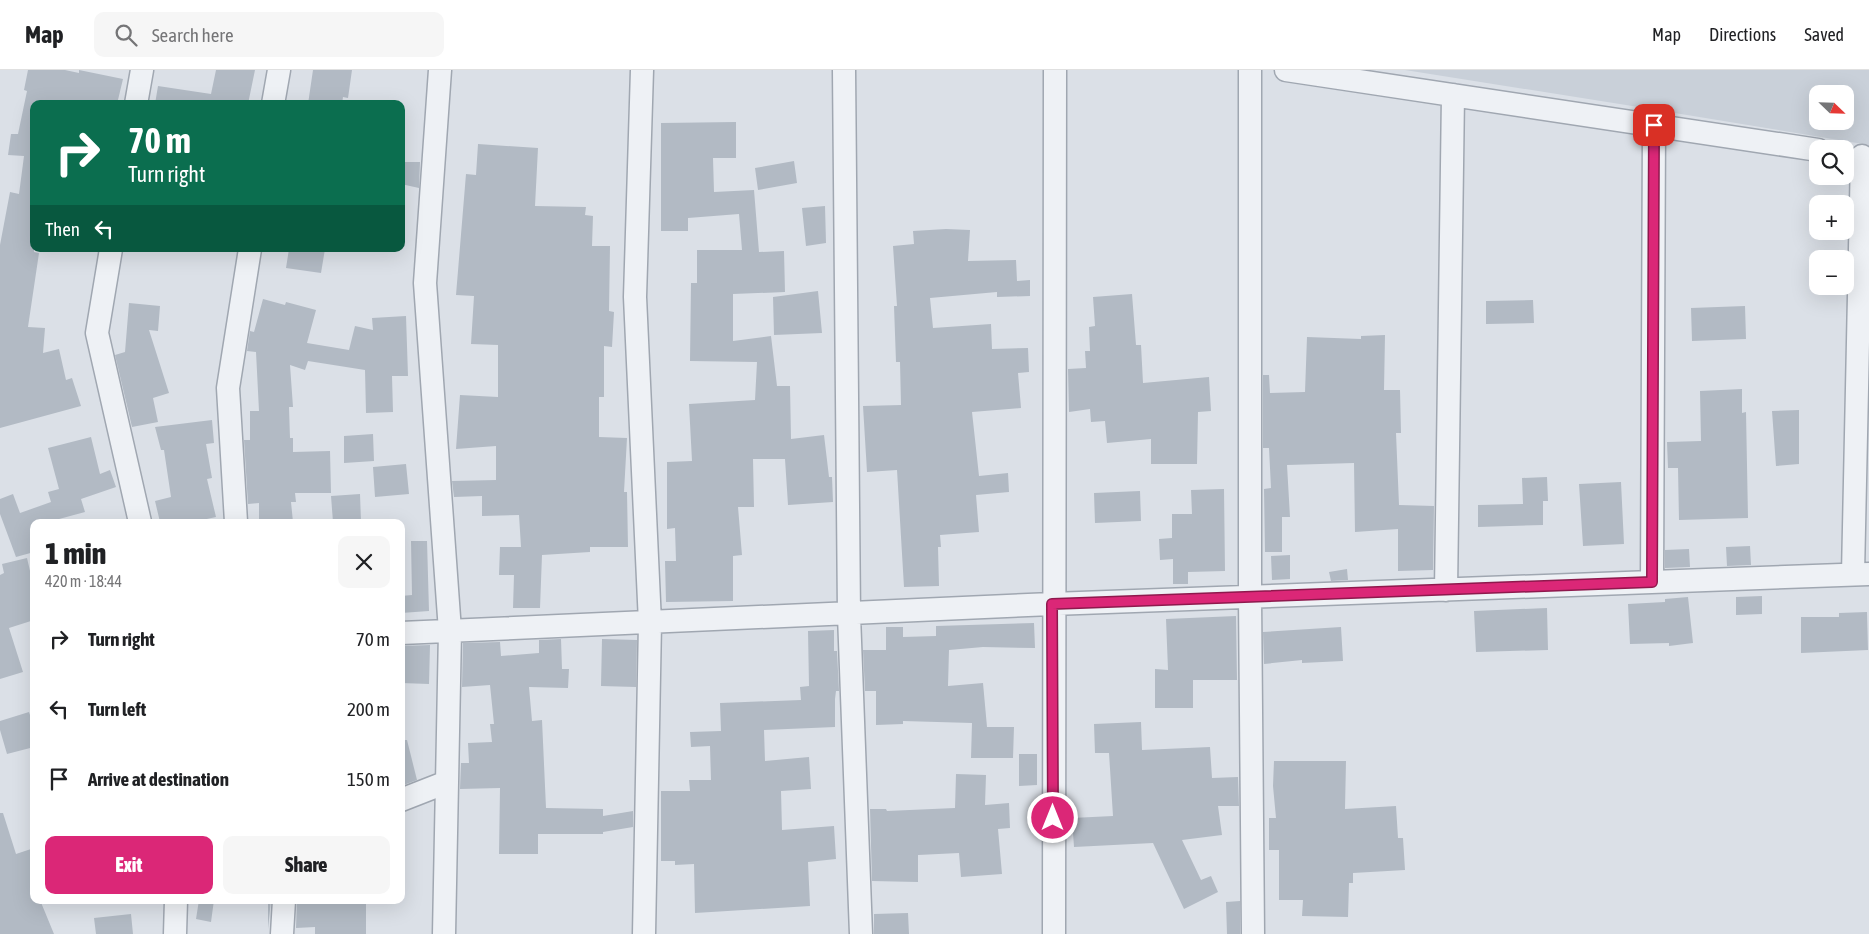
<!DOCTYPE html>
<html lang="en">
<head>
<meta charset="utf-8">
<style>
  :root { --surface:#fff; --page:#f6f6f6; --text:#202124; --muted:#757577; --line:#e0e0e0; --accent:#db2777 }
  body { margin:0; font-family:"Asap Condensed",sans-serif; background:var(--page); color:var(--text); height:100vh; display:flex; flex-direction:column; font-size:19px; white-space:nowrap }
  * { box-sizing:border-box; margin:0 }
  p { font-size:16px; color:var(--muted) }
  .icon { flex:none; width:28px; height:28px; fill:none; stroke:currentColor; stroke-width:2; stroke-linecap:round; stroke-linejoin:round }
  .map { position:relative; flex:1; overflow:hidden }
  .sheet { position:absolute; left:30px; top:449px; width:375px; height:385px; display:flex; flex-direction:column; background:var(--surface); border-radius:10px; box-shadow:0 5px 20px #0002 }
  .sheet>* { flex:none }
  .guide { position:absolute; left:30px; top:30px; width:375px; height:152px; border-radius:10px; box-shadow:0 5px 20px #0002; background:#0b6e4f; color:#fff; overflow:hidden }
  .needle { width:32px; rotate:113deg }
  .tools { position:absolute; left:1809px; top:15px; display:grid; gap:10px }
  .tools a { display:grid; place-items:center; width:45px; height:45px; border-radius:10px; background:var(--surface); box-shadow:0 5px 20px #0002; font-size:25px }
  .pin { position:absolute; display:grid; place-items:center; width:42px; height:42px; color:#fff; margin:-21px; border-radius:10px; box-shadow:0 2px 8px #0006 }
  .me { position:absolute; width:55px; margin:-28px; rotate:0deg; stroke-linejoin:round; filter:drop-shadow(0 0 4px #0008) }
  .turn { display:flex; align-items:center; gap:18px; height:105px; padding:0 15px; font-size:22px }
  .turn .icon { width:65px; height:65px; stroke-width:2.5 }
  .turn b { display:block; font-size:35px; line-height:42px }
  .then { display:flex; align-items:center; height:48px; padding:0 15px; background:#0003; gap:10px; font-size:19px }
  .round { display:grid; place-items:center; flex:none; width:52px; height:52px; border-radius:10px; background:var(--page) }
  .headline { display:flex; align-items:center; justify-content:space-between; height:85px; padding:0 15px }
  h1 { font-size:30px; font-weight:800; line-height:38px }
  .button { display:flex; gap:10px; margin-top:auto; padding:10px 15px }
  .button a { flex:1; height:58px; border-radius:10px; background:var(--accent); color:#fff; font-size:20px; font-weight:800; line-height:58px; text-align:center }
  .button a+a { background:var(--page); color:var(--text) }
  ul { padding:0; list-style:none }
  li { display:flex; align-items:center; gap:15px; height:70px; padding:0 15px }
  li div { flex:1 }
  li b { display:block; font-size:19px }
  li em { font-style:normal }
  header { display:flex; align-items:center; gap:30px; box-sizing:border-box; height:70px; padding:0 25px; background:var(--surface); border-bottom:1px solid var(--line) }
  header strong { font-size:24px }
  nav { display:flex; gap:28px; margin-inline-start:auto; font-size:18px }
  .search { width:350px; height:45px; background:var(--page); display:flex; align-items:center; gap:12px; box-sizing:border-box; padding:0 18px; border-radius:10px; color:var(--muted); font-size:19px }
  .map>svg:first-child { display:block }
  .built { fill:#c9d0d9; fill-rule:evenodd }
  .building { fill:#b2bac4 }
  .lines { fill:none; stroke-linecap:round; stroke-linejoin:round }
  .minor-casing { stroke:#a0a7b1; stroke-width:25 }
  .minor { stroke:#eef1f5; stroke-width:22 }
  .route-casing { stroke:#8e194d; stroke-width:12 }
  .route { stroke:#db2777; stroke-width:9 }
</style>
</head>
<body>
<header>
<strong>Map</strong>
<div class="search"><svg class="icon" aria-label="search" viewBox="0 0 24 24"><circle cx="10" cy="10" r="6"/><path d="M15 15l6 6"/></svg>Search here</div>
<nav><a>Map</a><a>Directions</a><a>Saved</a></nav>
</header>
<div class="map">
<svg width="1869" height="864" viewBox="0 0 1869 864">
  <rect width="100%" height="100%" fill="#dbe0e7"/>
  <!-- built -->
  <path class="built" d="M 1405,0 L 1869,0 L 1869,75 L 1626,35 ZM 1818,24 L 1845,24 L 1845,51 L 1818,51 Z"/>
  <!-- building -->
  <path class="building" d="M 28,0 L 65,0 L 79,3 L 79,0 L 123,9 L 117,34 L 34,34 L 34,182 L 39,183 L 28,257 L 45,258 L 43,283 L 59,279 L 66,310 L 72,308 L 81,336 L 0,358 L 0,175 L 10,122 L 19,124 L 24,86 L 8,85 L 11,64 L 18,64 L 27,21 L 24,20 Z
    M 216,0 L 255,0 L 248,34 L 155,34 L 158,16 L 211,24 Z
    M 313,0 L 352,0 L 348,28 L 343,27 L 342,34 L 308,34 Z
    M 736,52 L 736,88 L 713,88 L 714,122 L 754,120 L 759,182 L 784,181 L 785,222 L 733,224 L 733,271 L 771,266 L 777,316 L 790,316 L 791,369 L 824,365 L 829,407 L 832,407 L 833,432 L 788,435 L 785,389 L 753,389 L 754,437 L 738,437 L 742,485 L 733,486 L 733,531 L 666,532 L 665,491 L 676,491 L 675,458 L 667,459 L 667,392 L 692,391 L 689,334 L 755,330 L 757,292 L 690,291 L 691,213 L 697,213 L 697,180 L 742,180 L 739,144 L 688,148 L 688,161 L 661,161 L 661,53 Z
    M 478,74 L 538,78 L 535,136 L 586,137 L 585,145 L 593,146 L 592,176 L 610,176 L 609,241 L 614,242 L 612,277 L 604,276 L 604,327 L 599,327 L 599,367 L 627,368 L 624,422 L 627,422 L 628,477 L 590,477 L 590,482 L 542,485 L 540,538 L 513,538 L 514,505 L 499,505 L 500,477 L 521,477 L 519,445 L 482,446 L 482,426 L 454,427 L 452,411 L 496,410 L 496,376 L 456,379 L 460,325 L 498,327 L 498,275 L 471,274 L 474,226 L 456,225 L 466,104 L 476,105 Z
    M 794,91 L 797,113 L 758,120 L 755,98 Z
    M 401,92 L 420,92 L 419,118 L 401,114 Z
    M 825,136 L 826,173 L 806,176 L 802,138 Z
    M 946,159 L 970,160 L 968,191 L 1016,190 L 1017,211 L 1030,210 L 1030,226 L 997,227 L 997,222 L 930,228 L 933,258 L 991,254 L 992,279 L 1028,278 L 1029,302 L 1018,303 L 1021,338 L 972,342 L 979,406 L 1008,403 L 1009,422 L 976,425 L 979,462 L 940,465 L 941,477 L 938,477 L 939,516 L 904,517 L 897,400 L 867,402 L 863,336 L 901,335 L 900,292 L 896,292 L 894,236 L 897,236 L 893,176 L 914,174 L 913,161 Z
    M 289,179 L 325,179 L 321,203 L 286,198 Z
    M 818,221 L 822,263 L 774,265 L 773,227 Z
    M 1132,224 L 1136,275 L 1141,275 L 1143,313 L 1209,307 L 1211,341 L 1198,342 L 1197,394 L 1151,394 L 1151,369 L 1107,373 L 1105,351 L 1091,352 L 1090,339 L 1069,342 L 1068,299 L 1086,298 L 1085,281 L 1090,281 L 1089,257 L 1095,256 L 1093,227 Z
    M 263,229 L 285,235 L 286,232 L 316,240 L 307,273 L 349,280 L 355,256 L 373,260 L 372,248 L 406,246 L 408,306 L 392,306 L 393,342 L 366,343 L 365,300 L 308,291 L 305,300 L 290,295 L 293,337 L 289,337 L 290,368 L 293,368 L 293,382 L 330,381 L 331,423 L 295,423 L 296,432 L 291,432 L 293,452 L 269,452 L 269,449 L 259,450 L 259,433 L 248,434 L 244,370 L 250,370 L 250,341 L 259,341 L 256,282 L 247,281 L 250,261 L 254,262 Z
    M 1533,230 L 1534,253 L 1486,254 L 1486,231 Z
    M 129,233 L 160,236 L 158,261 L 149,260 L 169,323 L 153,328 L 158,352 L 132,357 L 115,285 L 125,282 Z
    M 1745,236 L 1746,269 L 1692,271 L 1691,238 Z
    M 1385,265 L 1384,320 L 1400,320 L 1401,363 L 1396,363 L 1399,435 L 1434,436 L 1433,500 L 1398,501 L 1398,459 L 1355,462 L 1354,393 L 1287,395 L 1290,447 L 1282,447 L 1282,482 L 1265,482 L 1264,419 L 1271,418 L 1269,378 L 1263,378 L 1263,305 L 1269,305 L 1270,323 L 1305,322 L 1307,267 L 1361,269 L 1361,266 Z
    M 1742,319 L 1742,343 L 1746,342 L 1748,448 L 1679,450 L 1678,398 L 1668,398 L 1667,372 L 1701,371 L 1700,321 Z
    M 1799,340 L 1799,394 L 1776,396 L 1772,341 Z
    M 212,350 L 214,373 L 206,374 L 212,408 L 207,409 L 216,447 L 193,452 L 160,452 L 155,431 L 171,427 L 164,380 L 161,380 L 155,357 Z
    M 373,364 L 374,391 L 344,393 L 344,366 Z
    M 91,367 L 100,404 L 110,400 L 116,417 L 81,429 L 85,442 L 48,452 L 34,452 L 34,482 L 16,487 L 0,444 L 0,429 L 13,424 L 20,443 L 51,432 L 48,422 L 59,419 L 48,378 Z
    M 406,394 L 409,424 L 375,427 L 373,397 Z
    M 1547,407 L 1548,431 L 1543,431 L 1543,455 L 1478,457 L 1478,435 L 1523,434 L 1522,408 Z
    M 1621,412 L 1624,474 L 1583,476 L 1579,414 Z
    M 1224,419 L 1225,501 L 1188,502 L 1188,514 L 1173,514 L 1173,489 L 1160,490 L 1159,469 L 1172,468 L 1172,444 L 1192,444 L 1191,420 Z
    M 1140,421 L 1141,451 L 1095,453 L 1094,423 Z
    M 360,424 L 361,452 L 333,452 L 331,426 Z
    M 411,471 L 427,471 L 429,541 L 401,543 L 401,526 L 412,525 Z
    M 1750,476 L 1751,495 L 1727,496 L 1726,477 Z
    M 1689,479 L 1690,497 L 1665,498 L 1665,480 Z
    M 1290,485 L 1290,509 L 1272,510 L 1271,486 Z
    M 27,488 L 34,518 L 34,550 L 9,558 L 23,602 L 0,609 L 0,505 L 4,503 L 2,494 Z
    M 1347,499 L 1348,510 L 1331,511 L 1329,502 Z
    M 1762,526 L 1762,544 L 1736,545 L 1736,527 Z
    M 1688,527 L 1693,573 L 1669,576 L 1669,573 L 1630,574 L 1628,534 L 1665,532 L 1665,529 Z
    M 1547,538 L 1548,580 L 1476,582 L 1474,541 Z
    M 1867,542 L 1868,580 L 1801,583 L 1801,547 L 1839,547 L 1839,543 Z
    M 1236,546 L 1237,610 L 1193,610 L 1193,638 L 1155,638 L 1155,599 L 1168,600 L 1166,549 Z
    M 1034,553 L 1035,578 L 983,577 L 949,580 L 948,616 L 983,613 L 987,657 L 1014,657 L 1013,688 L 971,688 L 972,653 L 903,651 L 903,654 L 876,655 L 876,621 L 865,621 L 863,580 L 886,580 L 886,557 L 903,557 L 903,567 L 936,566 L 936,556 Z
    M 1341,557 L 1343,591 L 1302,593 L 1302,590 L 1264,594 L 1263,562 Z
    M 834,560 L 834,581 L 837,581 L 839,621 L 836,621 L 835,629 L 835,657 L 764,660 L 765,691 L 809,687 L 811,719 L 781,721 L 782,760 L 834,756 L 836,789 L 808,792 L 810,836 L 695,843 L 694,794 L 675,795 L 675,791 L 661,791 L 661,721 L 690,721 L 689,710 L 711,710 L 710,676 L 691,677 L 690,662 L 721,661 L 720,633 L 801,630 L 800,617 L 809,616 L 808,561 Z
    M 561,569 L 562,599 L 569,599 L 568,618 L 529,617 L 532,651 L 542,650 L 546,738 L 603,739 L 603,746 L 633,741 L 633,757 L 603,762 L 603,764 L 538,764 L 538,784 L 499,784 L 500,718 L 460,719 L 461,693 L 469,693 L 468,673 L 492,672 L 490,654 L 494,654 L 490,615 L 462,617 L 463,573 L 500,572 L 501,586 L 539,583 L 539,570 Z
    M 602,569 L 637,570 L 636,617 L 601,616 Z
    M 430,575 L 429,614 L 401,613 L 401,576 Z
    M 29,642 L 34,657 L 34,677 L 7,684 L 0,660 L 0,651 Z
    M 1141,652 L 1142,680 L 1210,677 L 1212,708 L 1238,707 L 1239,736 L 1218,736 L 1222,765 L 1182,770 L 1201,810 L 1211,806 L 1218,822 L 1184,839 L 1153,773 L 1074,777 L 1072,748 L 1113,746 L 1109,683 L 1095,683 L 1094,654 Z
    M 401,670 L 407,670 L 417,710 L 401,716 Z
    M 1019,684 L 1037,684 L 1037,715 L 1019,716 Z
    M 1274,691 L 1346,691 L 1345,739 L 1396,736 L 1398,768 L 1403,768 L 1405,800 L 1353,803 L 1353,813 L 1349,813 L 1348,847 L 1302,846 L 1303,830 L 1279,830 L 1279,780 L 1269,780 L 1269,748 L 1276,748 L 1273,716 Z
    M 956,704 L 986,705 L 985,735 L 1009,733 L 1010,758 L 998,759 L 1002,804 L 961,807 L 959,783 L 918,785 L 918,812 L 872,811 L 870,739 L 886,739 L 887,741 L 955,738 Z
    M 0,743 L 3,743 L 16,784 L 34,778 L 34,830 L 40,830 L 54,864 L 0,864 Z
    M 199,830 L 214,830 L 211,852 L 196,849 Z
    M 268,830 L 271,830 L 268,859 Z
    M 297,830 L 366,830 L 366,864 L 315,864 L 315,857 L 296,858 Z
    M 1240,831 L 1240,864 L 1227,864 L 1226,832 Z
    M 908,843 L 909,864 L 874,864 L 874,844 Z
    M 131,844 L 133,864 L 96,864 L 94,848 Z"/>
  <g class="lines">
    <!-- minor casing -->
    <g class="minor-casing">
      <path id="minor" d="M 440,0 L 425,213 L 450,561 L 444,864
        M 642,0 L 635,227 L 650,553 L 644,864
        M 844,0 L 849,545 L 861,864
        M 1250,0 L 1250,528 L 1253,864
        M 1286,0 L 1818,80
        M 136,34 L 142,0
        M 273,34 L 279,0
        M 111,179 L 97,263 L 140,452
        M 236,452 L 228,318 L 250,179
        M 1853,504 L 1862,86
        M 1652,512 L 1654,55
        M 1446,520 L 1453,25
        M 401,563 L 1052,534 L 1869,504
        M 401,730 L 447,712
        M 175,864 L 176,830
        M 282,864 L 284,830
        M 1054,864 L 1055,0"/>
    </g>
    <!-- minor -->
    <use href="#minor" class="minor"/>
  </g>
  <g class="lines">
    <!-- route casing -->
    <g class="route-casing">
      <path id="route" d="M 1053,748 L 1052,534 L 1652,512 L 1654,55"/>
    </g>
    <!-- route -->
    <use href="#route" class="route"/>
  </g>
</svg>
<div class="tools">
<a><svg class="needle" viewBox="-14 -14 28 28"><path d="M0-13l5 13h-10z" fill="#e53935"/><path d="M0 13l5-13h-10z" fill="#757577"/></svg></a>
<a><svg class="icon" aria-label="search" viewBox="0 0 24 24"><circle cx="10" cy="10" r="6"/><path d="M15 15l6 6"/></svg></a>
<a>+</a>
<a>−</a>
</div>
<div class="pin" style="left:1654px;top:55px;background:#d93025"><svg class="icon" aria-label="arrive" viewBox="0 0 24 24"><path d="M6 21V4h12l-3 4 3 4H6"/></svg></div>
<svg class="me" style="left:1053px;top:748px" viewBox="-20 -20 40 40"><circle r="17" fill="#db2777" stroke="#fff" stroke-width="3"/><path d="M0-11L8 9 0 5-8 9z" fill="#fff"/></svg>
<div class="guide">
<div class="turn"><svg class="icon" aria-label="right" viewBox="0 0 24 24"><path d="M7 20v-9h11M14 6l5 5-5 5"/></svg><div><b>70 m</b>Turn right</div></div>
<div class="then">Then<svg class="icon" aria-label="left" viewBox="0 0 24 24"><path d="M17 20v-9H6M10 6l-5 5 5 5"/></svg></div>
</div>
<section class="sheet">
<div class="headline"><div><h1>1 min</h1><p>420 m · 18:44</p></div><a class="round"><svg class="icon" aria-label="close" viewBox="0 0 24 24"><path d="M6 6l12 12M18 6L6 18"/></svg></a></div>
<ul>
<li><svg class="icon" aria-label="right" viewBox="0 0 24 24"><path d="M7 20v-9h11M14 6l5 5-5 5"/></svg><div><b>Turn right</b></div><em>70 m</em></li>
<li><svg class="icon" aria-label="left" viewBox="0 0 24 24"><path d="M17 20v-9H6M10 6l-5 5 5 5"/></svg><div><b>Turn left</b></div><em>200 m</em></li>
<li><svg class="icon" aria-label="arrive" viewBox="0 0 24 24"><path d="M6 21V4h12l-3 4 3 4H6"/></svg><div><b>Arrive at destination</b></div><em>150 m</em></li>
</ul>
<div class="button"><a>Exit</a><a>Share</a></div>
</section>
</div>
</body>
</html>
